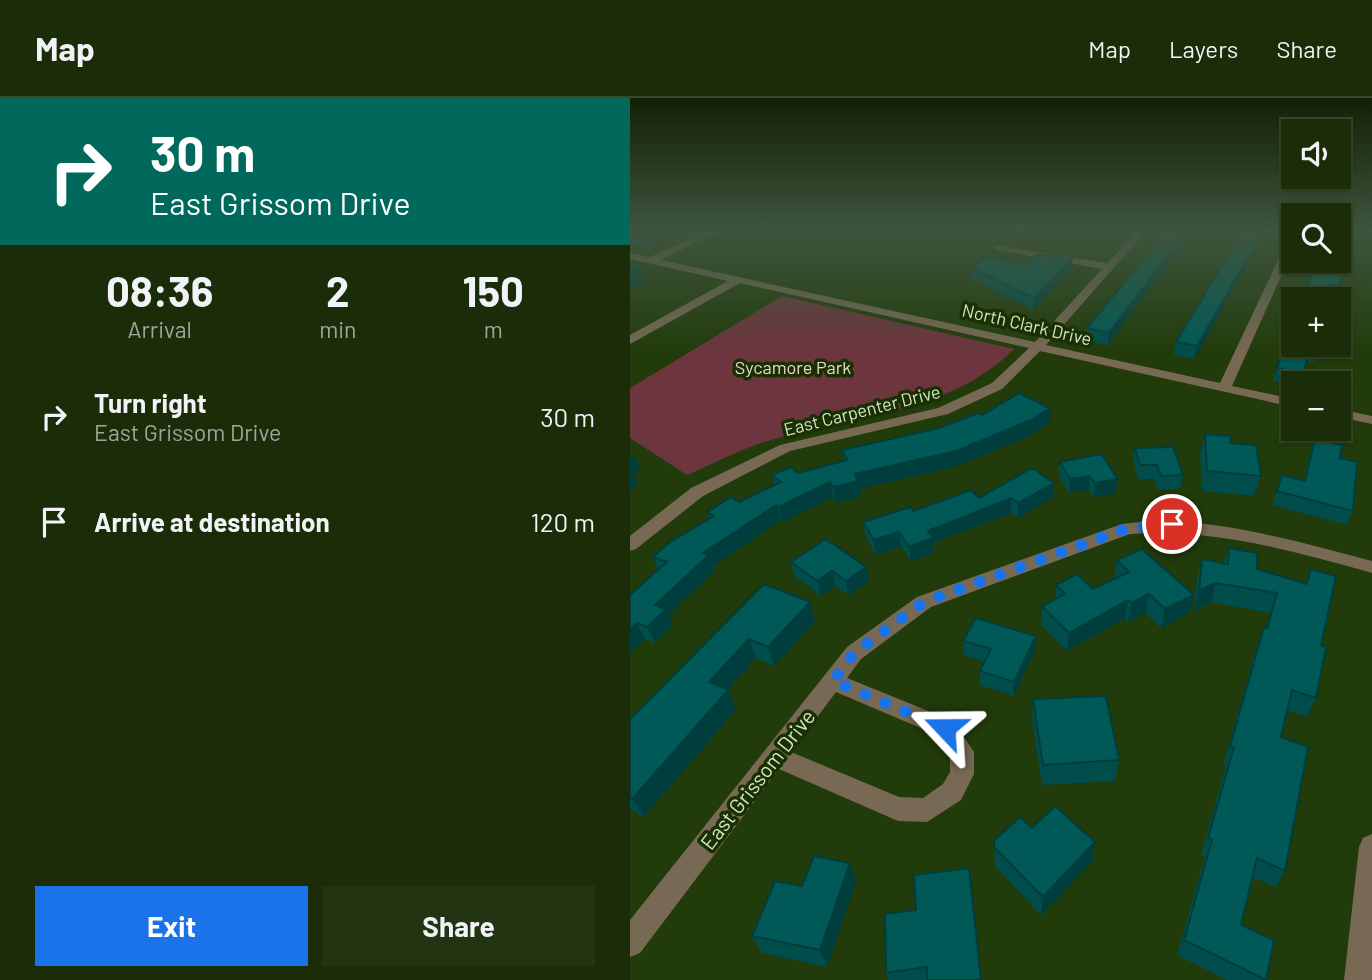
<!DOCTYPE html>
<html lang="en">
<head>
<meta charset="utf-8">
<style>
  :root { --surface:#1a2c08; --page:#233412; --text:#f1f3f6; --muted:#9fa79c; --line:#384829; --accent:#1a73e8 }
  body { margin:0; font-family:Barlow,sans-serif; background:var(--page); color:var(--text); height:100vh; display:flex; flex-direction:column; font-size:26px; white-space:nowrap }
  * { box-sizing:border-box; margin:0 }
  p { font-size:23px; color:var(--muted) }
  .icon { flex:none; width:38px; height:38px; fill:none; stroke:currentColor; stroke-width:2; stroke-linecap:round; stroke-linejoin:round }
  .map { position:relative; flex:1; overflow:hidden }
  .details { display:flex; flex-direction:column; background:var(--surface); width:630px }
  .details>* { flex:none }
  .guide { background:#00695c; color:#fff; overflow:hidden }
  .buttons { position:absolute; left:651px; top:21px; display:grid; gap:14px }
  .buttons a { display:grid; place-items:center; width:70px; height:70px; border-radius:0px; background:var(--surface); box-shadow:0 2px 5px #0004,0 0 0 2px var(--line); font-size:35px }
  .pin { position:absolute; display:grid; place-items:center; width:60px; height:60px; color:#fff; margin:-30px; border:4px solid #fff; border-radius:50%; box-shadow:0 2px 7px #0007 }
  .me { position:absolute; width:77px; margin:-38px; rotate:293deg; stroke-linejoin:round; filter:drop-shadow(0 0 5px #0008) }
  .turn { display:flex; align-items:center; gap:24px; height:147px; padding:0 35px; font-size:32px }
  .turn .icon { width:91px; height:91px; stroke-width:2.5 }
  .turn b { display:block; font-size:49px; line-height:60px }
  .eta { display:flex; justify-content:space-evenly; align-items:center; height:119px; text-align:center }
  .eta b { font-size:42px; font-weight:700; line-height:49px }
  .action { display:flex; gap:14px; margin-top:auto; padding:14px 35px }
  .action a { flex:1; height:80px; border-radius:0px; background:var(--accent); color:#fff; font-size:28px; font-weight:700; line-height:80px; text-align:center }
  .action a+a { background:var(--page); color:var(--text) }
  ul { padding:0; list-style:none }
  li { display:flex; align-items:center; gap:21px; height:105px; padding:0 35px }
  li div { flex:1 }
  li b { display:block; font-size:26px }
  li em { font-style:normal }
  header { display:flex; align-items:center; gap:42px; box-sizing:border-box; height:98px; padding:0 35px; background:var(--surface); border-bottom:2px solid var(--line) }
  header strong { font-size:33px }
  nav { display:flex; gap:38px; margin-inline-start:auto; font-size:24px }
  main { display:flex; flex:1; min-height:0 }
  .map>svg:first-child { display:block }
  .green { fill:#6d353d }
  .lines { fill:none; stroke-linecap:round; stroke-linejoin:round }
  .street { fill:#786955; fill-rule:evenodd }
  .wall { fill:#004d4b }
  .shaded-wall { fill:#003e3d }
  .building { fill:#005957; stroke:#003e3d; stroke-width:2 }
  .route { stroke:#1a73e8; stroke-width:12; stroke-dasharray:0 21.6 }
  .labels { text-anchor:middle; dominant-baseline:central; stroke-width:7; stroke-linejoin:round; paint-order:stroke }
  .far-street-label { font-size:18px; fill:#d3e3c9; stroke:#193000 }
  .far-park-label { font-size:18px; fill:#eed4d6; stroke:#193000 }
  .street-label { font-size:21px; fill:#d3e3c9; stroke:#193000 }
</style>
</head>
<body>
<header>
<strong>Map</strong>
<nav><a>Map</a><a>Layers</a><a>Share</a></nav>
</header>
<main>
<section class="details">
<div class="guide">
<div class="turn"><svg class="icon" aria-label="right" viewBox="0 0 24 24"><path d="M7 20v-9h11M14 6l5 5-5 5"/></svg><div><b>30 m</b>East Grissom Drive</div></div>
</div>
<div class="eta">
<div><b>08:36</b><p>Arrival</p></div>
<div><b>2</b><p>min</p></div>
<div><b>150</b><p>m</p></div>
</div>
<ul>
<li><svg class="icon" aria-label="right" viewBox="0 0 24 24"><path d="M7 20v-9h11M14 6l5 5-5 5"/></svg><div><b>Turn right</b><p>East Grissom Drive</p></div><em>30 m</em></li>
<li><svg class="icon" aria-label="arrive" viewBox="0 0 24 24"><path d="M6 21V4h12l-3 4 3 4H6"/></svg><div><b>Arrive at destination</b></div><em>120 m</em></li>
</ul>
<div class="action"><a>Exit</a><a>Share</a></div>
</section>
<div class="map">
<svg width="742" height="882" viewBox="0 0 742 882">
  <rect width="100%" height="100%" fill="#223b0a"/>
  <!-- green -->
  <path class="green" d="M 152,198 L 384,251 C 319,316 224,317 141,342 C 112,350 84,366 57,377 L 0,340 L 0,290 Z"/>
  <g class="lines">
    <!-- street -->
    <path class="street" d="M 79,132 L 91,132 L 31,162 L 405,244 L 472,171 L 367,152 L 364,151 L 364,147 L 477,165 L 508,132 L 517,132 L 416,247 L 590,285 L 658,141 L 663,138 L 663,151 L 602,288 L 663,301 L 663,309 L 410,253 L 372,291 L 318,316 L 160,353 L 73,398 L 6,451 L 0,453 L 0,438 L 61,390 L 150,347 L 308,310 L 362,285 L 399,250 L 110,185 L 0,246 L 0,237 L 98,183 L 0,161 L 0,155 L 20,159 Z
      M 709,311 L 742,318 L 742,326 L 709,319 Z
      M 530,422 C 603,425 671,444 742,463 L 742,475 C 662,453 584,430 500,436 L 301,509 L 231,561 L 217,580 L 323,623 L 344,654 L 344,676 L 331,702 L 297,724 L 268,723 L 149,671 L 10,855 L 0,859 L 0,822 L 217,549 L 287,499 L 492,426 ZM 206,594 L 307,637 L 320,656 L 320,674 L 313,686 L 293,700 L 269,699 L 161,654 Z
      M 742,736 L 742,882 L 714,882 L 729,749 L 733,740 Z"/>
  </g>
  <!-- wall -->
  <path class="wall" d="M 0,132 L 54,132 L 17,149 L 0,146 Z
    M 412,132 L 481,132 L 472,141 Z
    M 538,132 L 478,247 L 456,243 L 457,230 Z
    M 614,132 L 564,261 L 544,257 L 546,244 Z
    M 725,132 L 706,200 L 699,199 L 672,201 Z
    M 442,161 L 441,172 L 403,212 L 342,181 L 342,170 L 396,166 Z
    M 663,226 L 690,247 L 685,264 L 676,263 L 669,285 L 663,285 L 663,287 L 643,283 Z
    M 420,310 L 420,324 L 401,337 L 327,368 L 229,391 L 231,398 L 206,405 L 203,399 L 153,424 L 151,422 L 83,468 L 85,473 L 38,517 L 43,527 L 25,545 L 15,541 L 0,556 L 0,497 L 28,472 L 23,459 L 80,420 L 77,414 L 109,404 L 145,387 L 142,377 L 168,375 L 214,363 L 212,352 L 309,330 L 352,317 Z
    M 575,336 L 600,345 L 631,378 L 624,398 L 572,393 L 570,356 Z
    M 685,341 L 710,360 L 723,413 L 717,427 L 642,407 L 652,377 L 674,382 L 680,355 Z
    M 505,350 L 553,377 L 550,391 L 528,392 L 525,381 L 508,381 L 503,364 Z
    M 471,356 L 486,395 L 464,399 L 459,392 L 439,395 L 429,378 L 430,364 Z
    M 423,399 L 388,420 L 381,415 L 303,445 L 304,455 L 281,463 L 271,448 L 246,457 L 236,438 L 233,424 L 284,413 L 349,400 Z
    M 599,450 L 627,471 L 675,486 L 681,471 L 691,548 L 686,600 L 677,619 L 657,612 L 651,639 L 655,773 L 646,789 L 622,779 L 611,827 L 636,882 L 597,882 L 547,857 L 575,759 L 571,757 L 596,668 L 593,667 L 627,548 L 634,529 L 636,530 L 640,515 L 581,504 L 564,513 L 567,480 L 572,461 L 594,465 Z
    M 487,462 L 564,497 L 559,515 L 531,530 L 516,515 L 498,524 L 495,520 L 437,553 L 411,527 L 412,508 L 425,502 L 426,487 L 463,491 L 484,481 Z
    M 161,464 L 236,469 L 239,483 L 218,497 L 205,488 L 191,498 L 165,478 Z
    M 134,486 L 180,504 L 185,524 L 144,568 L 126,560 L 98,591 L 106,611 L 14,719 L 0,711 L 0,621 Z
    M 406,538 L 405,553 L 384,598 L 350,587 L 350,573 L 354,564 L 334,557 L 333,543 Z
    M 403,601 L 489,662 L 485,683 L 412,687 L 402,622 Z
    M 402,730 L 465,744 L 462,764 L 411,817 L 365,768 L 364,743 Z
    M 220,765 L 226,784 L 197,869 L 132,855 L 122,838 L 172,788 Z
    M 255,816 L 351,882 L 258,882 L 256,875 Z"/>
  <!-- shaded-wall -->
  <path class="shaded-wall" d="M 30,132 L 54,132 L 17,149 L 14,139 Z
    M 473,132 L 481,132 L 472,141 Z
    M 557,132 L 564,132 L 478,247 L 479,235 Z
    M 634,132 L 638,132 L 564,261 L 567,248 Z
    M 442,161 L 441,172 L 403,212 L 404,200 Z
    M 8,167 L 14,184 L 0,191 L 0,171 Z
    M 420,310 L 420,324 L 401,337 L 327,368 L 229,391 L 231,398 L 206,405 L 203,389 L 225,376 Z
    M 5,358 L 10,372 L 4,376 L 8,387 L 0,393 L 0,361 Z
    M 460,378 L 459,392 L 439,395 L 440,381 Z
    M 488,381 L 486,395 L 464,399 L 465,385 Z
    M 200,384 L 203,399 L 153,424 L 148,409 Z
    M 424,385 L 423,399 L 388,420 L 388,405 Z
    M 381,400 L 381,415 L 303,445 L 304,455 L 281,463 L 279,449 L 298,433 Z
    M 146,407 L 151,422 L 83,468 L 85,473 L 38,517 L 43,527 L 25,545 L 17,529 L 25,507 L 73,455 Z
    M 269,434 L 271,448 L 246,457 L 244,442 Z
    M 236,469 L 239,483 L 218,497 L 216,483 Z
    M 202,473 L 205,488 L 191,498 L 187,483 Z
    M 586,485 L 581,504 L 564,513 L 569,493 Z
    M 519,496 L 516,515 L 498,524 L 502,505 Z
    M 564,497 L 559,515 L 531,530 L 535,511 Z
    M 498,502 L 495,520 L 437,553 L 439,535 Z
    M 180,504 L 185,524 L 144,568 L 138,549 Z
    M 7,525 L 15,541 L 0,556 L 0,532 Z
    M 406,538 L 405,553 L 384,598 L 384,584 Z
    M 119,541 L 126,560 L 88,603 L 79,584 Z
    M 98,592 L 106,611 L 14,719 L 2,701 Z
    M 465,744 L 462,764 L 411,817 L 413,799 Z
    M 220,765 L 226,784 L 197,869 L 190,852 Z"/>
  <!-- building -->
  <path class="building" d="M 0,132 L 30,132 L 14,139 L 0,137 Z
    M 538,132 L 557,132 L 479,235 L 457,230 Z
    M 614,132 L 634,132 L 567,248 L 546,244 Z
    M 709,132 L 725,132 L 709,188 L 702,187 L 698,201 L 672,201 L 687,163 L 709,163 Z
    M 407,156 L 442,161 L 404,200 L 342,170 L 355,159 L 396,166 Z
    M 0,165 L 8,167 L 0,171 Z
    M 663,226 L 663,247 L 690,247 L 689,251 L 680,250 L 673,275 L 647,270 Z
    M 389,295 L 420,310 L 401,322 L 326,353 L 225,376 L 228,383 L 203,389 L 200,384 L 148,409 L 146,407 L 73,455 L 79,457 L 25,507 L 36,511 L 17,529 L 7,525 L 0,532 L 0,497 L 37,464 L 23,459 L 40,444 L 84,418 L 77,414 L 101,399 L 109,404 L 151,384 L 142,377 L 160,369 L 168,375 L 217,362 L 212,352 L 309,330 L 348,315 L 352,317 Z
    M 575,336 L 600,338 L 600,345 L 626,347 L 631,378 L 577,373 Z
    M 685,341 L 712,347 L 710,360 L 727,364 L 723,413 L 647,393 L 652,377 L 675,383 Z
    M 543,349 L 553,377 L 531,378 L 527,367 L 510,367 L 505,350 Z
    M 471,356 L 488,381 L 465,385 L 460,378 L 440,381 L 430,364 Z
    M 402,370 L 424,385 L 388,405 L 381,400 L 298,433 L 303,440 L 279,449 L 269,434 L 244,442 L 233,424 L 281,409 L 284,413 L 341,392 L 349,400 Z
    M 196,441 L 236,469 L 216,483 L 202,473 L 187,483 L 161,464 Z
    M 599,450 L 627,455 L 627,471 L 677,486 L 681,471 L 706,478 L 691,548 L 696,549 L 686,600 L 662,592 L 651,639 L 678,649 L 655,773 L 627,760 L 611,827 L 644,842 L 636,882 L 554,842 L 582,742 L 578,740 L 604,649 L 600,648 L 634,529 L 637,530 L 647,495 L 586,485 L 569,493 L 572,461 L 598,466 Z
    M 512,451 L 564,497 L 535,511 L 519,496 L 502,505 L 498,502 L 439,535 L 412,508 L 435,496 L 426,487 L 447,476 L 463,491 L 499,474 L 487,462 Z
    M 134,486 L 180,504 L 138,549 L 119,541 L 79,584 L 98,592 L 2,701 L 0,700 L 0,621 Z
    M 346,520 L 406,538 L 384,584 L 350,573 L 361,551 L 333,543 Z
    M 476,598 L 489,662 L 413,667 L 403,601 Z
    M 425,708 L 465,744 L 413,799 L 364,749 L 364,743 L 390,719 L 402,730 Z
    M 184,758 L 220,765 L 190,852 L 122,838 L 145,783 L 172,788 Z
    M 339,770 L 351,882 L 297,882 L 297,869 L 256,875 L 255,816 L 286,812 L 284,777 Z"/>
  <!-- sky -->
  <linearGradient id="sky" x2="0" y2="1"><stop stop-color="#132006"/><stop offset="0.52" stop-color="#3e553e"/><stop offset="1" stop-color="#3e553e" stop-opacity="0"/></linearGradient>
  <rect width="742" height="256" fill="url(#sky)"/>
  <g class="lines">
    <!-- route -->
    <path class="route" d="M 315,630 L 203,583 L 224,555 L 294,504 L 498,430 L 542,426"/>
  </g>
  <g class="labels">
    <!-- far-street labels -->
    <g class="far-street-label">
      <text transform="translate(397 226) rotate(13)">North Clark Drive</text>
      <text transform="translate(232 312) rotate(-14)">East Carpenter Drive</text>
    </g>
    <!-- far-park labels -->
    <g class="far-park-label">
      <text x="163" y="269">Sycamore Park</text>
    </g>
    <!-- street labels -->
    <g class="street-label">
      <text transform="translate(127 681) rotate(-52)">East Grissom Drive</text>
    </g>
  </g>
</svg>
<div class="buttons">
<a><svg class="icon" aria-label="sound" viewBox="0 0 24 24"><path d="M4 9h4l5-4v14l-5-4H4zM17 9q2 3 0 6"/></svg></a>
<a><svg class="icon" aria-label="search" viewBox="0 0 24 24"><circle cx="10" cy="10" r="6"/><path d="M15 15l6 6"/></svg></a>
<a>+</a>
<a>−</a>
</div>
<div class="pin" style="left:542px;top:426px;background:#d93025"><svg class="icon" aria-label="arrive" viewBox="0 0 24 24"><path d="M6 21V4h12l-3 4 3 4H6"/></svg></div>
<svg class="me" style="left:315px;top:630px" viewBox="-20 -20 40 40"><path d="M0-17L14 15 0 8-14 15z" fill="#1a73e8" stroke="#fff" stroke-width="4"/></svg>
</div>
</main>
</body>
</html>
